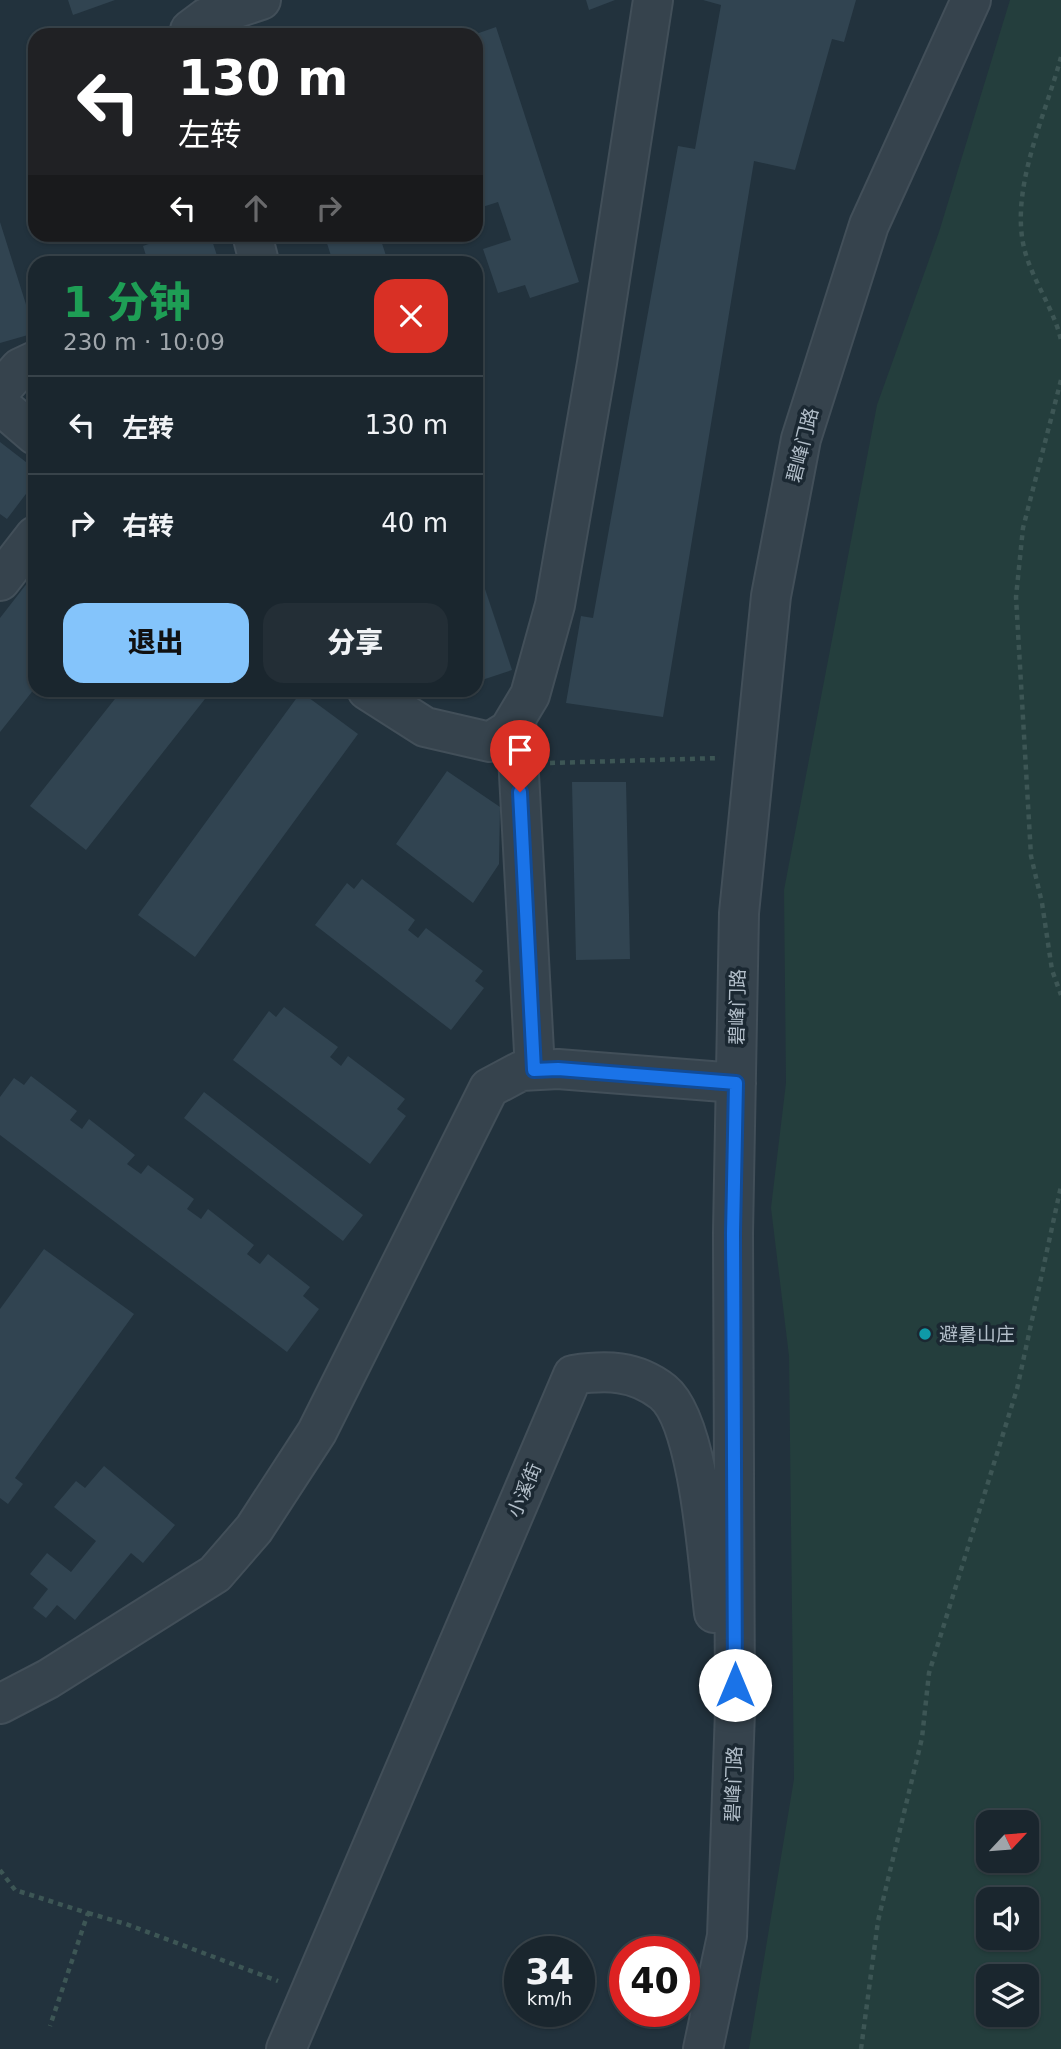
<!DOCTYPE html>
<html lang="zh">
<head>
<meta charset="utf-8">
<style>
  :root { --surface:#1a262e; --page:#232e36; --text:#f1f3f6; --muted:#9fa5aa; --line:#38434a; --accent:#84c4fb }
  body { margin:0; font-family:"DejaVu Sans","Noto Sans SC",sans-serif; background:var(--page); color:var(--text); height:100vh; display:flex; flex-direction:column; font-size:26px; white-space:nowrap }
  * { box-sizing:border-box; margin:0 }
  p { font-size:23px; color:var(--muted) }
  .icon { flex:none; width:38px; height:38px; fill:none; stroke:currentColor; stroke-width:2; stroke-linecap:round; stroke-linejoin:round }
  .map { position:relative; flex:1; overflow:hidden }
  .panel { position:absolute; left:28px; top:256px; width:455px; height:441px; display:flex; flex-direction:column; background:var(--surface); border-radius:21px; box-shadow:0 2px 5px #0004,0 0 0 2px var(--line) }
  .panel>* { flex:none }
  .top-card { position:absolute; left:28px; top:28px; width:455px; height:214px; border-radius:21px; box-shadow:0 2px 5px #0004,0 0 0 2px var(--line); background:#202124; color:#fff; overflow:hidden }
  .needle { width:46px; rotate:64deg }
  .fabs { position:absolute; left:976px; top:1810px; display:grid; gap:14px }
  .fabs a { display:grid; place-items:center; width:63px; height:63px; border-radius:14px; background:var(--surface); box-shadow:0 2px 5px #0004,0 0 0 2px var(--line); font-size:35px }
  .speed { position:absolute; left:504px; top:1936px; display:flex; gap:14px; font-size:35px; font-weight:700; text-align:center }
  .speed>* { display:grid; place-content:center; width:91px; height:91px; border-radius:50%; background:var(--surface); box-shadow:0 2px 5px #0004,0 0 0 2px var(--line); line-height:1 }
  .speed small { font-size:18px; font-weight:400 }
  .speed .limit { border:10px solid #d22; background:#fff; color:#111 }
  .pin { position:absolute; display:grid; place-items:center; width:60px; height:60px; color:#fff; margin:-72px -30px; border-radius:50% 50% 50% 0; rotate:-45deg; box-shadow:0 0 7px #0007 }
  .pin .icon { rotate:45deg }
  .me { position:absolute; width:77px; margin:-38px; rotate:0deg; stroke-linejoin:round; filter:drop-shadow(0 0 5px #0008) }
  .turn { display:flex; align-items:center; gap:24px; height:147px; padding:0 35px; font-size:32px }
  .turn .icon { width:91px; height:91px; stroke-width:2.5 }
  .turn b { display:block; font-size:49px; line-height:60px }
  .lanes { display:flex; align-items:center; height:66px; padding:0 35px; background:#0003; justify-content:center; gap:35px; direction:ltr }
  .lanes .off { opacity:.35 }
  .round { display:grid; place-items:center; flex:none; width:74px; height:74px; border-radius:21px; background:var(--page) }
  .headline { display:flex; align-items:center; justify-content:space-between; height:119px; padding:0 35px }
  h1 { font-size:42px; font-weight:800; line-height:52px; color:#1e9e55 }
  .primary-button { display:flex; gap:14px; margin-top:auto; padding:14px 35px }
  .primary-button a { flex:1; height:80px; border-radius:21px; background:var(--accent); color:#111; font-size:28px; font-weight:800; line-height:80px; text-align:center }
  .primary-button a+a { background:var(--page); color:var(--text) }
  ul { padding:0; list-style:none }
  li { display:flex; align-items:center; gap:21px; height:98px; padding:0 35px; border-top:2px solid var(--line) }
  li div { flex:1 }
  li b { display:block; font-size:26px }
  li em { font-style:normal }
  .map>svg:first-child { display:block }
  .green { fill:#243e3d; fill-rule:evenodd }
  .building { fill:#314451 }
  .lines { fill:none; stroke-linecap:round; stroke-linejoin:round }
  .minor-casing { stroke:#424f59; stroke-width:42 }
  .path { stroke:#3d5655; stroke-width:4.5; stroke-dasharray:5 5; stroke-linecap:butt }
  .minor { stroke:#36434d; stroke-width:38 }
  .route-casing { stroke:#114b97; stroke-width:18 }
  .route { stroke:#1a73e8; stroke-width:12 }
  .culture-dot { fill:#0f9aa8; stroke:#1b2832; stroke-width:2.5 }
  .labels { text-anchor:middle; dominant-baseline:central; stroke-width:7; stroke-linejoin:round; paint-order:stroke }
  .street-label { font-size:19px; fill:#b2bec9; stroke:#1b2832 }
  .poi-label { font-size:19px; fill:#b2bec9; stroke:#1b2832; text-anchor:start }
</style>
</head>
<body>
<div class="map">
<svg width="1061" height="2049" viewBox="0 0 1061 2049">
  <rect width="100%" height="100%" fill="#22323d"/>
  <!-- green -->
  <path class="green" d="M 1010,0 L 1061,0 L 1061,2049 L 749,2049 L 794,1779 L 789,1356 L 771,1208 L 786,1083 L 784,890 L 877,405 L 939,232 ZM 989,1822 L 1027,1822 L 1027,1860 L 989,1860 ZM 989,1899 L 1027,1899 L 1027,1937 L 989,1937 ZM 989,1976 L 1027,1976 L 1027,2014 L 989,2014 Z"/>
  <!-- building -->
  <path class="building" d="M 68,0 L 115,0 L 73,15 Z
    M 586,0 L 615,0 L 589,10 Z
    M 703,0 L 856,0 L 844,42 L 832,39 L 795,170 L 754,161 L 663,717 L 566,703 L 581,616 L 593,618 L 678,146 L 695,149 L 721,5 Z
    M 496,27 L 579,282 L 530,298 L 525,285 L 498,293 L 483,249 L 511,240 L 498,202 L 476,209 L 476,158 L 483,156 L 476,135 L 476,34 Z
    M 142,28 L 144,35 L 123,35 L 123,34 Z
    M 0,222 L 35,333 L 0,343 Z
    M 155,234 L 210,234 L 219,262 L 148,262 L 143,246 L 157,241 Z
    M 324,234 L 379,234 L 388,262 L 333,262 Z
    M 0,442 L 35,469 L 35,482 L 7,519 L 0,514 Z
    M 476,562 L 512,670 L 476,682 Z
    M 35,573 L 35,688 L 0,732 L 0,618 Z
    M 122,690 L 212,690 L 86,850 L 30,806 Z
    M 301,692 L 358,734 L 195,957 L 138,915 Z
    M 447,771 L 500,807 L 499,864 L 473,903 L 396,844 Z
    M 572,782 L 626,782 L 630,959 L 576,960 Z
    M 362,879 L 415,920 L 408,930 L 418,938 L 426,928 L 483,971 L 475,981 L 484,988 L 451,1030 L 315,925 L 347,883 L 354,889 Z
    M 284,1007 L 338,1047 L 330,1057 L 341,1066 L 348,1056 L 405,1099 L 397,1109 L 406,1116 L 370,1164 L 233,1060 L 269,1011 L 276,1017 Z
    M 31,1076 L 77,1111 L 70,1120 L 82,1129 L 89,1119 L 135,1155 L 127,1164 L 141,1174 L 148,1165 L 194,1199 L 187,1209 L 201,1219 L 208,1209 L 254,1245 L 247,1254 L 260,1264 L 268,1254 L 310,1287 L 303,1296 L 319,1309 L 287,1352 L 0,1135 L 0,1097 L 14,1078 L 24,1085 Z
    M 204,1092 L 363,1215 L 343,1241 L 184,1118 Z
    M 44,1249 L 134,1314 L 15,1478 L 23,1484 L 8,1504 L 0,1498 L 0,1309 Z
    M 104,1466 L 175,1525 L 143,1563 L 131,1553 L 75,1620 L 57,1605 L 46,1618 L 33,1608 L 48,1589 L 30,1574 L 47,1553 L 71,1572 L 96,1541 L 54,1507 L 76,1481 L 85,1488 Z"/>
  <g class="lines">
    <!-- minor casing -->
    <g class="minor-casing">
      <path id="minor" d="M 191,35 L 190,30 L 206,18 L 261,0
        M 252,234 L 259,262
        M 0,391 L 20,368 L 35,361
        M 0,405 L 35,435
        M 0,581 L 35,536
        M 367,690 L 425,727 L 490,742 L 509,730 L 530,695 L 555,605 L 597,363 L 653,0
        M 516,719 L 535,1070
        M 0,1704 L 48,1679 L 215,1574 L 254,1529 L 317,1432 L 489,1088 L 521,1071 L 558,1069 L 736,1083
        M 286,2049 L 573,1375 C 606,1370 635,1370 663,1392 C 700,1422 708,1564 714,1613
        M 703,2049 L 727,1936 L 735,1711 L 733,1233 L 739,913 L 771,596 L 801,439 L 869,225 L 971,0"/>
    </g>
    <!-- path -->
    <path class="path" d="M 1061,57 C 1045,117 1007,194 1026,255 C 1035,284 1054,310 1061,340
      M 1061,380 L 1023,528 L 1016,597 L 1031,856 L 1042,903 L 1052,970 L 1061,995
      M 550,763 L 720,758
      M 0,1870 L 15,1890 L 88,1913 L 50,2026
      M 88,1913 L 126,1924 L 278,1981
      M 861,2049 L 878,1921 L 922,1738 L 929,1673 L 1017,1389 L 1061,1186"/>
    <!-- minor -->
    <use href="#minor" class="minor"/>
  </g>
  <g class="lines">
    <!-- route casing -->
    <g class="route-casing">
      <path id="route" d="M 520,792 L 534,1070 L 558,1069 L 736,1083 L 733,1233 L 735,1685"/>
    </g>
    <!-- route -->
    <use href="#route" class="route"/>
  </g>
  <!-- markers -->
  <circle class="culture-dot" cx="925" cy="1334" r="7"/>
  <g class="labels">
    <!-- street labels -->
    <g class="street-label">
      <text transform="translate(802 445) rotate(-76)">碧峰门路</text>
      <text transform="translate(737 1007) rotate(-89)">碧峰门路</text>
      <text transform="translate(524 1490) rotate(-67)">小溪街</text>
      <text transform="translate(733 1784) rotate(-88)">碧峰门路</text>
    </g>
    <!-- poi labels -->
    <g class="poi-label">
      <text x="939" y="1334">避暑山庄</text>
    </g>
  </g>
</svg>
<div class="fabs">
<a><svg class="needle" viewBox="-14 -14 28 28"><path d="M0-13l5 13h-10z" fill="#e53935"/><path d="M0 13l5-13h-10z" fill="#9fa5aa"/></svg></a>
<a><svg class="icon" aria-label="sound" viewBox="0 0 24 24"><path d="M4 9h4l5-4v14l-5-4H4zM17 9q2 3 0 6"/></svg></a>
<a><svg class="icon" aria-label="layers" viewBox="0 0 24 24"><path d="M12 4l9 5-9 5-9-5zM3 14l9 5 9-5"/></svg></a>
</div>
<div class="speed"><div>34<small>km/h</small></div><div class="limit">40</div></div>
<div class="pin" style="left:520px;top:792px;background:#d93025"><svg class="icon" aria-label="arrive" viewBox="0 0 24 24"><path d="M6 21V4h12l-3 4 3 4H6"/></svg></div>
<svg class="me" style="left:735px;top:1685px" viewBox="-20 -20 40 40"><circle r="19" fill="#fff"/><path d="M0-13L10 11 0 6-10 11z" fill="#1a73e8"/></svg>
<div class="top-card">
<div class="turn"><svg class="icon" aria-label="left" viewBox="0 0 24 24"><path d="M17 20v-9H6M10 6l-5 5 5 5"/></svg><div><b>130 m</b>左转</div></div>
<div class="lanes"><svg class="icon" aria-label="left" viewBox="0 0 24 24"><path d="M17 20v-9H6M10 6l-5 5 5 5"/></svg><svg class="icon off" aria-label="ahead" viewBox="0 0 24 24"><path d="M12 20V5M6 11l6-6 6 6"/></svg><svg class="icon off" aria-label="right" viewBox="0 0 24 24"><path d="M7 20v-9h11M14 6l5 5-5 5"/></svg></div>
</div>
<section class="panel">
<div class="headline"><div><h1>1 分钟</h1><p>230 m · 10:09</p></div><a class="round" style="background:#d93025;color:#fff"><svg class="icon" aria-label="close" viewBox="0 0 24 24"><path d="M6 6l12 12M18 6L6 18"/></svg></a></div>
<ul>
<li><svg class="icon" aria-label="left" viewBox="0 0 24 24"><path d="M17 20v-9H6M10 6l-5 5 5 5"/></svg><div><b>左转</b></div><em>130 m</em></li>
<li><svg class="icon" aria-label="right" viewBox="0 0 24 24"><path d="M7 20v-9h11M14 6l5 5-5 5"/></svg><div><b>右转</b></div><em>40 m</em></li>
</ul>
<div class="primary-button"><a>退出</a><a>分享</a></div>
</section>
</div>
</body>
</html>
